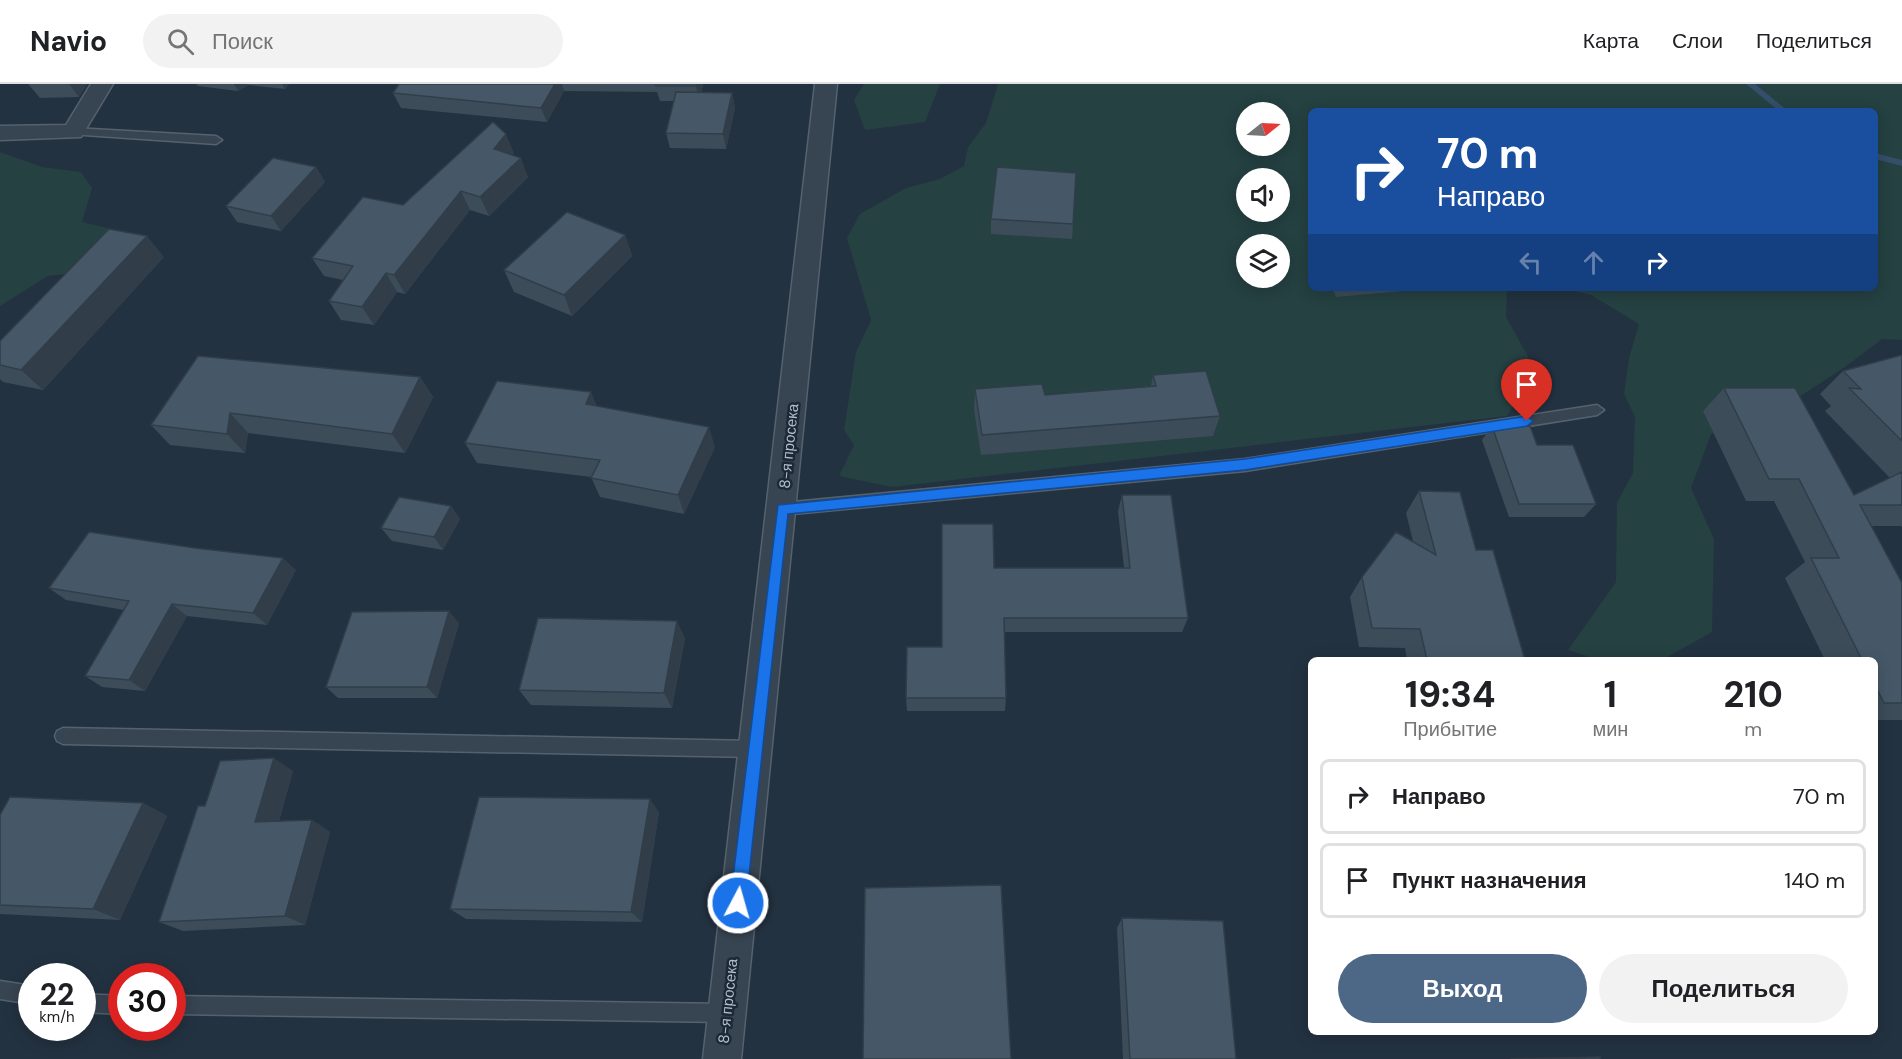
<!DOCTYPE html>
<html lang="ru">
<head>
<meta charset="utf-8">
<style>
  :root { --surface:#fff; --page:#f2f2f2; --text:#202124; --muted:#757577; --line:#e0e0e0; --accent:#4d6887 }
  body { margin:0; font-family:"DM Sans",sans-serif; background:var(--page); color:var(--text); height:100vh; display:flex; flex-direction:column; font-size:22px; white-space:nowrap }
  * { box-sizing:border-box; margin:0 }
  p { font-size:20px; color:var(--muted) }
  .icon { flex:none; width:33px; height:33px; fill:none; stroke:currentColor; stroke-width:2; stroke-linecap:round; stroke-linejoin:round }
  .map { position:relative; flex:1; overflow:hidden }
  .panel { position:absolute; left:1308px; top:573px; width:570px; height:378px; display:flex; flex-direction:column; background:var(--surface); border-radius:9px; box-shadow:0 3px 15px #0003 }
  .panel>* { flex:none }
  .hud { position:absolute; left:1308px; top:24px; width:570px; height:183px; border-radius:9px; box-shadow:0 3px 15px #0003; background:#1a4fa0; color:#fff; overflow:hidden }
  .needle { width:39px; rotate:72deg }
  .tools { position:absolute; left:1236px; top:18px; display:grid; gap:12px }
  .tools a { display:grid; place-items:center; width:54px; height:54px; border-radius:50%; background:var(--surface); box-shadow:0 3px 15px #0003; font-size:30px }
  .speed { position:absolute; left:18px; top:879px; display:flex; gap:12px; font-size:30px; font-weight:700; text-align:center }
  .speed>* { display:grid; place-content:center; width:78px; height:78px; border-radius:50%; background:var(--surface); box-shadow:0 3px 15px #0003; line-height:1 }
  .speed small { font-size:15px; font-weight:400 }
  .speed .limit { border:9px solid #d22; background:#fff; color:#111 }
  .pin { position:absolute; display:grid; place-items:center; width:51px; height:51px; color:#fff; margin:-62px -26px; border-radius:50% 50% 50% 0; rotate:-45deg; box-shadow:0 0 6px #0007 }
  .pin .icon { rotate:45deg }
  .me { position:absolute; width:66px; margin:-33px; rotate:6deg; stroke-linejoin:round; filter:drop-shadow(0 0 4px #0008) }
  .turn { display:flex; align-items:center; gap:21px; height:126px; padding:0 30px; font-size:27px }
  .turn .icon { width:78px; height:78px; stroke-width:2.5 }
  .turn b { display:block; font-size:42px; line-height:51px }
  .lanes { display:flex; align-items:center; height:57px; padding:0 30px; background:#0003; justify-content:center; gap:30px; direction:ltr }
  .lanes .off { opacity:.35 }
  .eta { display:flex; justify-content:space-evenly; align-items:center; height:102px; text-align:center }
  .eta b { font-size:36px; font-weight:700; line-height:42px }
  .cta { display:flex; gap:12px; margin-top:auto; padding:12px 30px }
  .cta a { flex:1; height:69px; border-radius:36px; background:var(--accent); color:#fff; font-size:24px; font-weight:700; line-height:69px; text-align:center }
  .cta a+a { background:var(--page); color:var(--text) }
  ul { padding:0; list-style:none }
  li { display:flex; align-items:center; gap:18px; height:75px; margin:0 12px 9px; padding:0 18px; border:3px solid var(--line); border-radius:9px }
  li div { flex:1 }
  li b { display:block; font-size:22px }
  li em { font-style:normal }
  header { display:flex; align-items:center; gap:36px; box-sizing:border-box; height:84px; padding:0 30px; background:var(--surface); border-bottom:2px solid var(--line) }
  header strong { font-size:28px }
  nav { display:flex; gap:33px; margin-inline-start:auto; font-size:21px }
  .search { width:420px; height:54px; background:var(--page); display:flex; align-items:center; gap:15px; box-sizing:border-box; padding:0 21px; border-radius:33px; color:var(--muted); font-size:22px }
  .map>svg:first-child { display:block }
  .green { fill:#254142; fill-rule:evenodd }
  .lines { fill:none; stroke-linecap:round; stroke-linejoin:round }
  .stream { fill:#344f69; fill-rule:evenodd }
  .service-casing { stroke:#55626e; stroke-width:3 }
  .minor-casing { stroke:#55626e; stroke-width:3 }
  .service { fill:#374451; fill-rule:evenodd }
  .minor { fill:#374451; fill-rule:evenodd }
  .wall { fill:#3c4c59 }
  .shaded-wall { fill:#313e49 }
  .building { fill:#465868; stroke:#313e49; stroke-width:1.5 }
  .route { fill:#1a73e8; stroke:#114b97; stroke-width:1.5 }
  .labels { text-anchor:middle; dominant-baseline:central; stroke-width:5; stroke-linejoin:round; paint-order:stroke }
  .street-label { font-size:15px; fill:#b3bfcb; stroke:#1c2936 }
</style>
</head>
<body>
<header>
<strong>Navio</strong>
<div class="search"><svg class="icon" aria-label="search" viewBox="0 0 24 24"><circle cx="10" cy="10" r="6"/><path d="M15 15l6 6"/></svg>Поиск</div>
<nav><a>Карта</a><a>Слои</a><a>Поделиться</a></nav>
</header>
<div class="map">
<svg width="1902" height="975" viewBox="0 0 1902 975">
  <rect width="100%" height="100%" fill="#233241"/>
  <!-- green -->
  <path class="green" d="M 864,0 L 940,0 L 925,38 L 865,46 L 854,16 Z
    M 998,0 L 1902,0 L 1902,256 L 1882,255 L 1845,283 L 1796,315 L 1757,328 L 1711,350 L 1691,404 L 1714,455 L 1712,548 L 1662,576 L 1599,576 L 1568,566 L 1616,498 L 1617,419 L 1633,389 L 1635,333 L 1624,310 L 1629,274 L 1639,240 L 1591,211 L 1562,204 L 1875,204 L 1875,27 L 1311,27 L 1311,204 L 1507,204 L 1506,233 L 1535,285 L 1507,332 L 892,403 L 839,392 L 854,361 L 844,346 L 856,268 L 871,236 L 847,154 L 860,130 L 906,104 L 940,95 L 964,82 L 968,63 L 986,39 ZM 1246,28 L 1280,28 L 1280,62 L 1246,62 ZM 1246,94 L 1280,94 L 1280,128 L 1246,128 ZM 1246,160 L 1280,160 L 1280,194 L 1246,194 Z
    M 0,68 L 42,83 L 81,88 L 92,104 L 82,138 L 120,147 L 91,187 L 48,192 L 0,222 Z"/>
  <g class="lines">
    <!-- stream -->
    <path class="stream" d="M 1746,0 L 1755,0 L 1788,27 L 1779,27 Z
      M 1875,69 L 1902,76 L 1902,82 L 1875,75 Z"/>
    <!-- service casing -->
    <g class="service-casing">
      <path id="service" d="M 73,44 L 216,52 L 222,56 L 216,60 L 69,50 L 69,46 Z
        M 1597,321 L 1604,326 L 1597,331 L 1245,387 L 782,431 L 777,429 L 775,425 L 777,421 L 782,419 L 1245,375 Z
        M 63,644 L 754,657 L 760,660 L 762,665 L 760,670 L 754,673 L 63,660 L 57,657 L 55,652 L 57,647 Z
        M 0,897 L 32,902 L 32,920 L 0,915 Z
        M 82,910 L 122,912 L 122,930 L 82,928 Z
        M 172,912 L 726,920 L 733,922 L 735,929 L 733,936 L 726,938 L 172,930 Z"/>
    </g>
    <!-- minor casing -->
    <g class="minor-casing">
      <path id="minor" d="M 91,0 L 113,0 L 81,53 L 0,56 L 0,42 L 66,41 Z
        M 815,0 L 837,0 L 741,975 L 703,975 Z"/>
    </g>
    <!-- service -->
    <use href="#service" class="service"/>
    <!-- minor -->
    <use href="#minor" class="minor"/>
  </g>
  <!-- wall -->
  <path class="wall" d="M 28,0 L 87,0 L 79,13 L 40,14 Z
    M 196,0 L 289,0 L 285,5 L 248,1 L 238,7 L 198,2 Z
    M 399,0 L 703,0 L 701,9 L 732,9 L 735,24 L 726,65 L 670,64 L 666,49 L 674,17 L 660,17 L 657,8 L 564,7 L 547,38 L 401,24 L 393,9 Z
    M 514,69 L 512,71 L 528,93 L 489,132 L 470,126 L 405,210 L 397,208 L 374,241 L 341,236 L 329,217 L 343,196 L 324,192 L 312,174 L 403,121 Z
    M 316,83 L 325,98 L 281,147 L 237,138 L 226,122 Z
    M 991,135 L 1073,140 L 1072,155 L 991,150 Z
    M 1311,140 L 1311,154 L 1308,148 Z
    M 625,151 L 632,172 L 572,232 L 514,208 L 504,186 Z
    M 164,173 L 43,306 L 3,298 L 0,295 L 0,257 Z
    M 1332,204 L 1436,204 L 1336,213 Z
    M 1902,271 L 1902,443 L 1901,442 L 1871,442 L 1902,499 L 1902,636 L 1875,636 L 1875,576 L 1825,576 L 1785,494 L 1805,478 L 1774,417 L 1746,417 L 1703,327 L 1724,304 L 1854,411 L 1890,394 L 1825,327 L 1831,322 L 1820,310 L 1843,287 Z
    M 1153,291 L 1220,332 L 1213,352 L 981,371 L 974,326 L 975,305 L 1045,311 L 1151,302 Z
    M 420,293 L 433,313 L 405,369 L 248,349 L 245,369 L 170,361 L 151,341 Z
    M 597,322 L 715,363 L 684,430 L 600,413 L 591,393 L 477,379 L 465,359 Z
    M 1492,342 L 1537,361 L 1596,420 L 1584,433 L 1509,433 L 1482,356 Z
    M 1419,407 L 1476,466 L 1525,576 L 1407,576 L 1405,564 L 1359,563 L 1350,513 L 1362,493 L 1413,457 L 1406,429 Z
    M 1122,411 L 1188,534 L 1182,548 L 1004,548 L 1006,614 L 1005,627 L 907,627 L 906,614 L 942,563 L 994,484 L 1124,484 L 1118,427 Z
    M 451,422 L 460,435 L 443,466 L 392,457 L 381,444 Z
    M 296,486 L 267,541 L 187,532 L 145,607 L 102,603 L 85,592 L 124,526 L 66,516 L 49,504 Z
    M 459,539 L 437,614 L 338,614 L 326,603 Z
    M 685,554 L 672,624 L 531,621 L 519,606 Z
    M 293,687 L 279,737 L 312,736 L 330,748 L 305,841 L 183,847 L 159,838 L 205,722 Z
    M 143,719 L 167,732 L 120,836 L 0,830 L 0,731 Z
    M 659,728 L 642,838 L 466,835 L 450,825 Z
    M 1122,834 L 1236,975 L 1123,975 L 1117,844 Z"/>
  <!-- shaded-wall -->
  <path class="shaded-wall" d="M 69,0 L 87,0 L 79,13 Z
    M 234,0 L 247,0 L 248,1 L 238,7 Z
    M 282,0 L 289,0 L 285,5 Z
    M 555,0 L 562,0 L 564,7 L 547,38 L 541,24 Z
    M 696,0 L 703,0 L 699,17 L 696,2 Z
    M 732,9 L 735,24 L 726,65 L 723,50 Z
    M 506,50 L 514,69 L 502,84 L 494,65 Z
    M 521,74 L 528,93 L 489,132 L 480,113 Z
    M 316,83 L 325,98 L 281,147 L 271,132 Z
    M 461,107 L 470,126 L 405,210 L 394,191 Z
    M 625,151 L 632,172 L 572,232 L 564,211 Z
    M 147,152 L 164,173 L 43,306 L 21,286 Z
    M 386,189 L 397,208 L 374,241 L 362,223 Z
    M 420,293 L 433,313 L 405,369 L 392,350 Z
    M 591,308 L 600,329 L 586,320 Z
    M 230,329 L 248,349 L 245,369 L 227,350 Z
    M 709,343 L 715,363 L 684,430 L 678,411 Z
    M 451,422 L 460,435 L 443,466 L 434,453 Z
    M 283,474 L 296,486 L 267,541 L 253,529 Z
    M 172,520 L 187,532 L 145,607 L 129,596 Z
    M 449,527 L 459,539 L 437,614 L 427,603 Z
    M 677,537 L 685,554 L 672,624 L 664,609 Z
    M 274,674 L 293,687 L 275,750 L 255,738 Z
    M 650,715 L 659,728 L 642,838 L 631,828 Z
    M 143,719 L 167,732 L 120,836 L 93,825 Z
    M 312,736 L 330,748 L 305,841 L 285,832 Z"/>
  <!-- building -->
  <path class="building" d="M 399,0 L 555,0 L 541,24 L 393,9 Z
    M 656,0 L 696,0 L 696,2 L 656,2 Z
    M 676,8 L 732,9 L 723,50 L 666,49 Z
    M 493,38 L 506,50 L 494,65 L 521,74 L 480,113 L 461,107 L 394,191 L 386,189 L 362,223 L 329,217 L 353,182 L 312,174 L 363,113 L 403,121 Z
    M 273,74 L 316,83 L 271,132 L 226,122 Z
    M 997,83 L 1076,89 L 1073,140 L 991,135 Z
    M 567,128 L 625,151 L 564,211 L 504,186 Z
    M 109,145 L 147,152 L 21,286 L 0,281 L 0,257 Z
    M 1902,271 L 1902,357 L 1849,304 L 1861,305 L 1843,287 Z
    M 198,272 L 420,293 L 392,350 L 230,329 L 227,350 L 151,341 Z
    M 1206,287 L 1220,332 L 982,351 L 975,305 L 1042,300 L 1045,311 L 1156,302 L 1153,291 Z
    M 497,297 L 591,308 L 586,320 L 709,343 L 678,411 L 591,394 L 600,376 L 465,359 Z
    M 1724,304 L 1795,304 L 1854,411 L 1902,388 L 1902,421 L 1860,421 L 1902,499 L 1902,619 L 1884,619 L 1875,601 L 1875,576 L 1862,576 L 1811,474 L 1839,474 L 1799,395 L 1769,395 Z
    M 1492,342 L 1530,342 L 1537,361 L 1573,361 L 1596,420 L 1519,420 Z
    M 1419,407 L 1460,408 L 1476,466 L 1493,466 L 1525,576 L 1427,576 L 1420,545 L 1372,544 L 1362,493 L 1396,448 L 1436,471 Z
    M 1122,411 L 1171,411 L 1188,534 L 1004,534 L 1006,614 L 906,614 L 907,563 L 942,563 L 942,440 L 993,440 L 994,484 L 1130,484 Z
    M 399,413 L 451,422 L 434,453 L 381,444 Z
    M 89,448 L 195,464 L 283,474 L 253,529 L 172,520 L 129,596 L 85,592 L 129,517 L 49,504 Z
    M 449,527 L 427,603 L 326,603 L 352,528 Z
    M 538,534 L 677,537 L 664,609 L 519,606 Z
    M 274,674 L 255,738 L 312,736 L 285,832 L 159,838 L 198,722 L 205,722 L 220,677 Z
    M 10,713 L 143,719 L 93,825 L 0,821 L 0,731 Z
    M 479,713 L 650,715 L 631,828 L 450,825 Z
    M 1001,801 L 1011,975 L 863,975 L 865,804 Z
    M 1122,834 L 1223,837 L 1236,975 L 1130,975 Z
    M 1600,973 L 1600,975 L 1510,975 Z"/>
  <!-- route -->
  <path class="route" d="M 1527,332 L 1533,337 L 1527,342 L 1245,386 L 788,430 L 746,819 L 743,825 L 738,827 L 732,825 L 730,819 L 778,421 L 1245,375 Z"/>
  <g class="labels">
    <!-- street labels -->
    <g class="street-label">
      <text transform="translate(789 362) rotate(-84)">8-я просека</text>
      <text transform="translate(728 917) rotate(-84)">8-я просека</text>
    </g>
  </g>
</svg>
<div class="tools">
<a><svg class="needle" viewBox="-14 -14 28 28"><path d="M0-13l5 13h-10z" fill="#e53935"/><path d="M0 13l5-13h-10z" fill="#757577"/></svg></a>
<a><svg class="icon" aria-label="sound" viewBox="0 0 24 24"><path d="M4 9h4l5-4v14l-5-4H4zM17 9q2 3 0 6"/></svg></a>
<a><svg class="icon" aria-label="layers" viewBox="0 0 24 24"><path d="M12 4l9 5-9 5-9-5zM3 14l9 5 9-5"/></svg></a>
</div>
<div class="speed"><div>22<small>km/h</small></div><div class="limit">30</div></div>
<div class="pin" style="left:1527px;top:337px;background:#d93025"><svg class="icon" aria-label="arrive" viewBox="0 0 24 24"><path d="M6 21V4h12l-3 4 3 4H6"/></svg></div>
<svg class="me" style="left:738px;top:819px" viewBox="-20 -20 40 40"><circle r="17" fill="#1a73e8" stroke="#fff" stroke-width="3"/><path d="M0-11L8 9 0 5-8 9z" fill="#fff"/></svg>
<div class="hud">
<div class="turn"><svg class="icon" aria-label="right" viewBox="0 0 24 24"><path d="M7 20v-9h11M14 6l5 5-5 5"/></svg><div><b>70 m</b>Направо</div></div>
<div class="lanes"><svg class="icon off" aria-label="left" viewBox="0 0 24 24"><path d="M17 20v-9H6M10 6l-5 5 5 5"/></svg><svg class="icon off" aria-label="ahead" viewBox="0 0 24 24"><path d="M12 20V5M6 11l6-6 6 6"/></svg><svg class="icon" aria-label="right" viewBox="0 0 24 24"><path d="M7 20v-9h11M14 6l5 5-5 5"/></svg></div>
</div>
<section class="panel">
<div class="eta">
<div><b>19:34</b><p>Прибытие</p></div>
<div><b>1</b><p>мин</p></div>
<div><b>210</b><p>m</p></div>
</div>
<ul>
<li><svg class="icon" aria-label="right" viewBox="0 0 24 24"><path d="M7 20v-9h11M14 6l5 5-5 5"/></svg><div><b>Направо</b></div><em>70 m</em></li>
<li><svg class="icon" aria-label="arrive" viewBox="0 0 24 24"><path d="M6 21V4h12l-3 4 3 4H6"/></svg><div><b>Пункт назначения</b></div><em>140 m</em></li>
</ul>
<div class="cta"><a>Выход</a><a>Поделиться</a></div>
</section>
</div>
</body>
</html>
